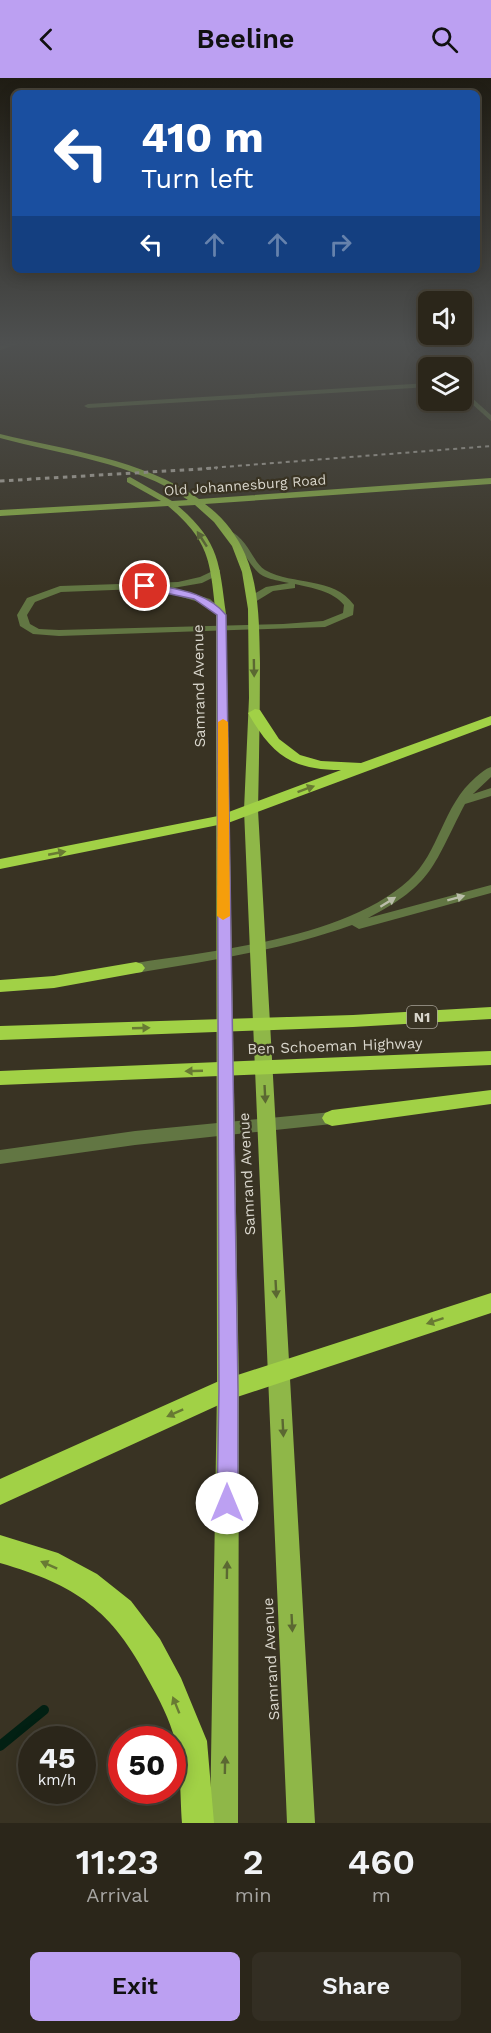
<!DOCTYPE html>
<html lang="en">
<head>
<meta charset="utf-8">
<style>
  :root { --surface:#2b261a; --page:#332e23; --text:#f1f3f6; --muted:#a6a5a2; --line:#474339; --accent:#bca0f2 }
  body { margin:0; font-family:"Work Sans",sans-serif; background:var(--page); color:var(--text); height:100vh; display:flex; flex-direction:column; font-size:22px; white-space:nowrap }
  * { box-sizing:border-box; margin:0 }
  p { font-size:20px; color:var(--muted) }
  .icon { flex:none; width:33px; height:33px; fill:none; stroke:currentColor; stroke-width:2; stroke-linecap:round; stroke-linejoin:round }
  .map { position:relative; height:1745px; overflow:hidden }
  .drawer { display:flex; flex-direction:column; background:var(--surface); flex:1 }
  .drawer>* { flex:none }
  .banner { position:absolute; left:12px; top:12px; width:468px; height:183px; border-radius:9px; box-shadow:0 3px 15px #0003,0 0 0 2px var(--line); background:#1a4fa0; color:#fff; overflow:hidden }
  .tools { position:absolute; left:418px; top:213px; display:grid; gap:12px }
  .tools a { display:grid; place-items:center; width:54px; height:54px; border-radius:9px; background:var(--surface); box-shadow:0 3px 15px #0003,0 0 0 2px var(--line); font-size:30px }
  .speed { position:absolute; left:18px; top:1648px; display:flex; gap:12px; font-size:30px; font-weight:700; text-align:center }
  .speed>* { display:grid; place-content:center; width:78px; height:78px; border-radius:50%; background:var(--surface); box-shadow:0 3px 15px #0003,0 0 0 2px var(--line); line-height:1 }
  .speed small { font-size:15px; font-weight:400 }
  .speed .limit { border:9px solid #d22; background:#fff; color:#111 }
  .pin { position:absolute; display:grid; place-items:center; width:51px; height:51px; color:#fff; margin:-26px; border:3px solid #fff; border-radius:50%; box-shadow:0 2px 6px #0007 }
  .me { position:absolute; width:66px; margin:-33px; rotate:0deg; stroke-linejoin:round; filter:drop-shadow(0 0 4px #0008) }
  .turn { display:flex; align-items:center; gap:21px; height:126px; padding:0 30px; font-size:27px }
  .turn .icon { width:78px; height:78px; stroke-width:2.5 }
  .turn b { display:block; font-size:42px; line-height:51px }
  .lanes { display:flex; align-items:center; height:57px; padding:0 30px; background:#0003; justify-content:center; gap:30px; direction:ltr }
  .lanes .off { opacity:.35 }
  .eta { display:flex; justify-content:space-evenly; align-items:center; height:102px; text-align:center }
  .eta b { font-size:36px; font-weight:600; line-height:42px }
  .cta { display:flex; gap:12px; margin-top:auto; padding:12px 30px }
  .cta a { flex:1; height:69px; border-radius:9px; background:var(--accent); color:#111; font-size:24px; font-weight:600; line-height:69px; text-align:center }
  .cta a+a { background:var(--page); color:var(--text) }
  header { display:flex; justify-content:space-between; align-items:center; height:78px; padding:0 30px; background:var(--accent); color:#111; font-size:27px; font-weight:600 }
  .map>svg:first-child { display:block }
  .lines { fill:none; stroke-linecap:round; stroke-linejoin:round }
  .stream { stroke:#022013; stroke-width:10 }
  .minor { fill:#627643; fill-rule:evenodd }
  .major { fill:#8fb748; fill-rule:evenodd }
  .highway { fill:#a1d146; fill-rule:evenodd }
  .rail-far1 { stroke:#bbb7ac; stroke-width:2; stroke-dasharray:4 4; stroke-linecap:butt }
  .rail { stroke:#bbb7ac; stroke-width:3; stroke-dasharray:4.5 4.5; stroke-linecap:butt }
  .oneway { fill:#5b6832 }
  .oneway2 { fill:#687a33 }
  .oneway3 { fill:#babda9 }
  .route { fill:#bca0f2; stroke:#7a689d; stroke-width:1.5 }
  .slow { fill:#f59e0b }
  .labels { text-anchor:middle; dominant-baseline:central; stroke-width:4.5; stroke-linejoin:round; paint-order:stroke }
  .far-street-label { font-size:14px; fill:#d8d5cb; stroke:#393323 }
  .shield { fill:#393323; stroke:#a8a499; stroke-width:1.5 }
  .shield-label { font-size:14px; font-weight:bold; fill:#d8d5cb }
  .street-label { font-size:15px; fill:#d8d5cb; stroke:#393323 }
</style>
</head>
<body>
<header><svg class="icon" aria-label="back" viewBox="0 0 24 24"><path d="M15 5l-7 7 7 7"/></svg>Beeline<svg class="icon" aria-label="search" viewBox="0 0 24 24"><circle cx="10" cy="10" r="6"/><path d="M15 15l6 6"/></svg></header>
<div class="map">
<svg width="491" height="1745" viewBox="0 0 491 1745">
  <rect width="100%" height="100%" fill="#393323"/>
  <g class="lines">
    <!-- stream -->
    <path class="stream" d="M 0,1668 L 44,1632"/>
    <!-- minor -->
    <path class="minor" d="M 10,265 L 21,265 L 0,272 L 0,268 Z
      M 429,305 L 429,309 L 88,330 L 84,328 L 88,326 Z
      M 462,311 L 491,337 L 491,343 L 462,317 Z
      M 228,452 C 248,460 253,485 265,492 C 294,508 333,498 354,527 L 353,537 L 325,549 L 59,558 L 33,556 L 20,548 L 17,537 L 27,520 L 60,508 L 178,504 L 200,499 L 217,491 L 220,492 L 220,496 L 202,505 L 173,510 L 210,521 L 226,536 L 221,539 L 202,525 L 165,514 L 165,510 L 61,514 L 35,524 L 27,537 L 30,546 L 39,551 L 59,552 L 283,546 L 323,543 L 343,535 L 344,527 C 333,513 312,510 295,506 L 295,510 L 273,513 L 255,524 L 247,524 L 247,520 L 266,509 L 289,505 C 261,499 260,500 244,476 C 238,468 230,462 223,455 Z
      M 491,689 L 491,699 L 473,716 L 491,710 L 491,718 L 465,726 C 433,787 434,806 368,840 L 491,807 L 491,815 L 359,851 L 352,847 C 282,872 209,883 136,895 L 128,890 L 136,885 C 219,872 345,860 409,802 C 440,774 442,728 476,699 C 481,695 485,691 491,689 Z
      M 332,1034 L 338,1036 L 341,1040 L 338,1044 L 332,1046 L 135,1067 L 0,1086 L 0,1072 L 135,1053 Z"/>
    <!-- major -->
    <path class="major" d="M 0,356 C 65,372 143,381 199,421 L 491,400 L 491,406 L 205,426 C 222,438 237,457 245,476 C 260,510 259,549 260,585 C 260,634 259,683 258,732 L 315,1745 L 287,1745 L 244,732 L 249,620 L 248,531 L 242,494 L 232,468 L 214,444 L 195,427 L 178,428 C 220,464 219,485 226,536 L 239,1311 L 238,1745 L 210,1745 L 217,1311 L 216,536 C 210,485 211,464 168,428 L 0,438 L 0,432 L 161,423 L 127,404 L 127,400 L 130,399 L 172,423 L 188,422 C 134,384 62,377 0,360 Z"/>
    <!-- highway -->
    <path class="highway" d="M 255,631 L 260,632 L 279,661 L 300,677 L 321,683 L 361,685 L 491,638 L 491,647 L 228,745 L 0,791 L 0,781 L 218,738 L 341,692 C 292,692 272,677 248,635 Z
      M 136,884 L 142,886 L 145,890 L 142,894 L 54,910 L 0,914 L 0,902 L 54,898 Z
      M 491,929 L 491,941 L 353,949 L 0,962 L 0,948 L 353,937 Z
      M 491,973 L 491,987 L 0,1007 L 0,993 Z
      M 491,1012 L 491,1026 L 332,1048 L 325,1045 L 322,1040 L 325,1035 L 332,1032 Z
      M 491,1215 L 491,1235 L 234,1320 L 0,1427 L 0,1401 L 219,1303 Z
      M 0,1457 L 58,1475 L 97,1496 L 131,1523 L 160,1561 L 181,1600 L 207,1663 L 214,1745 L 182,1745 C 180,1721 181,1685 175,1662 C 170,1642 159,1621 149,1603 C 112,1532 76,1507 0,1485 Z"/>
    <!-- rail-far1 -->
    <path class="rail-far1" d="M 198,391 L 491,368"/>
    <!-- rail -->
    <path class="rail" d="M 0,403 L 217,390"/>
  </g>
  <!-- one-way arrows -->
  <defs><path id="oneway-solid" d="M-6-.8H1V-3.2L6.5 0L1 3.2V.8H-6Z" transform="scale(1.5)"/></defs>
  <g class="oneway">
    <use href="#oneway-solid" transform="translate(202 461) rotate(-123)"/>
    <use href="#oneway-solid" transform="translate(254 590) rotate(89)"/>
    <use href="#oneway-solid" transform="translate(265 1016) rotate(87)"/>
    <use href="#oneway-solid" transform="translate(276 1211) rotate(87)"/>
    <use href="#oneway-solid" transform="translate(283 1350) rotate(87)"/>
    <use href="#oneway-solid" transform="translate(227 1492) rotate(-89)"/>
    <use href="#oneway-solid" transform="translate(292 1545) rotate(87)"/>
    <use href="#oneway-solid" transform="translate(225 1687) rotate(-89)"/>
  </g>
  <g class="oneway2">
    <use href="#oneway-solid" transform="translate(306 711) rotate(-20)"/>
    <use href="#oneway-solid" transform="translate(57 775) rotate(-11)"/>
    <use href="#oneway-solid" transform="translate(141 950) rotate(-2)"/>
    <use href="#oneway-solid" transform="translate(194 993) rotate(178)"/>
    <use href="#oneway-solid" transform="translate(435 1243) rotate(162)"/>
    <use href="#oneway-solid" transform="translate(175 1335) rotate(156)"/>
    <use href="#oneway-solid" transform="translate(49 1487) rotate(-156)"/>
    <use href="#oneway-solid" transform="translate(176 1627) rotate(-112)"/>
  </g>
  <g class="oneway3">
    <use href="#oneway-solid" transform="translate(456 820) rotate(-15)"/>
    <use href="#oneway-solid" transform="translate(388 824) rotate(-32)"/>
  </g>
  <!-- sky -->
  <linearGradient id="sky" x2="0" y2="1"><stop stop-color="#1f1c13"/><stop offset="0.52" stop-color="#4e5050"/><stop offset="1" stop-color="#4e5050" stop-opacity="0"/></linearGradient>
  <rect width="491" height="510" fill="url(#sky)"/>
  <!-- route -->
  <path class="route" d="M 145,505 C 173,511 207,513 226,537 L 238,1311 L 238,1425 L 235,1432 L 227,1435 L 220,1432 L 217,1425 L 219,1311 L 217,537 L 194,521 L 142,510 L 141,508 Z"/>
  <!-- slow -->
  <path class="slow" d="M 223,641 L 228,644 L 230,838 L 223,842 L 217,838 L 218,644 Z"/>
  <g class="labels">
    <!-- far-street labels -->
    <g class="far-street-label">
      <text transform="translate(245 407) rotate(-4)">Old Johannesburg Road</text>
    </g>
    <!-- shield labels -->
    <rect class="shield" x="407" y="928" width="30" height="22" rx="4.5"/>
    <g class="shield-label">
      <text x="422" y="939">N1</text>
    </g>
    <!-- street labels -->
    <g class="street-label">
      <text transform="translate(199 608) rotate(-91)">Samrand Avenue</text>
      <text transform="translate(335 968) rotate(-2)">Ben Schoeman Highway</text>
      <text transform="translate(247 1096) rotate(-93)">Samrand Avenue</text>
      <text transform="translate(271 1581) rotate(-93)">Samrand Avenue</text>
    </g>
  </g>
</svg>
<div class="tools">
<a><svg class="icon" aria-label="sound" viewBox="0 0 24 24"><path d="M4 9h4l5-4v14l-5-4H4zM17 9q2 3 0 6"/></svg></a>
<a><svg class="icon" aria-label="layers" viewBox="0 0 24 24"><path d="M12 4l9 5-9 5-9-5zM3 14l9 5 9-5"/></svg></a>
</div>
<div class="speed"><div>45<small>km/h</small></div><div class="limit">50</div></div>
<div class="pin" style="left:145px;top:508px;background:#d93025"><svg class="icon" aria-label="arrive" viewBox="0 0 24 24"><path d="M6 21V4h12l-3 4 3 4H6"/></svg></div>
<svg class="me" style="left:227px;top:1425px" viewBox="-20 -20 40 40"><circle r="19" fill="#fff"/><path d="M0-13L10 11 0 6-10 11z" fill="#bca0f2"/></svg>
<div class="banner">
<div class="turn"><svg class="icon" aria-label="left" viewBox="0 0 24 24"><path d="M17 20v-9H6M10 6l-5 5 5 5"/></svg><div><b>410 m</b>Turn left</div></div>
<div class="lanes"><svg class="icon" aria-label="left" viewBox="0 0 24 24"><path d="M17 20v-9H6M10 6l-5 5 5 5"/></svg><svg class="icon off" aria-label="ahead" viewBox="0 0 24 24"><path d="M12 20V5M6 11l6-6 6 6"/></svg><svg class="icon off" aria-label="ahead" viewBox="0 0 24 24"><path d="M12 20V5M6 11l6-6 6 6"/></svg><svg class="icon off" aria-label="right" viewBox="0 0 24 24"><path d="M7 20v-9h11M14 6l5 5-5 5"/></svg></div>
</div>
</div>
<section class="drawer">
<div class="eta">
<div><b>11:23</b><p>Arrival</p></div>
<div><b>2</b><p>min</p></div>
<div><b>460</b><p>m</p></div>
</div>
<div class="cta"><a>Exit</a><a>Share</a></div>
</section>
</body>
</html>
